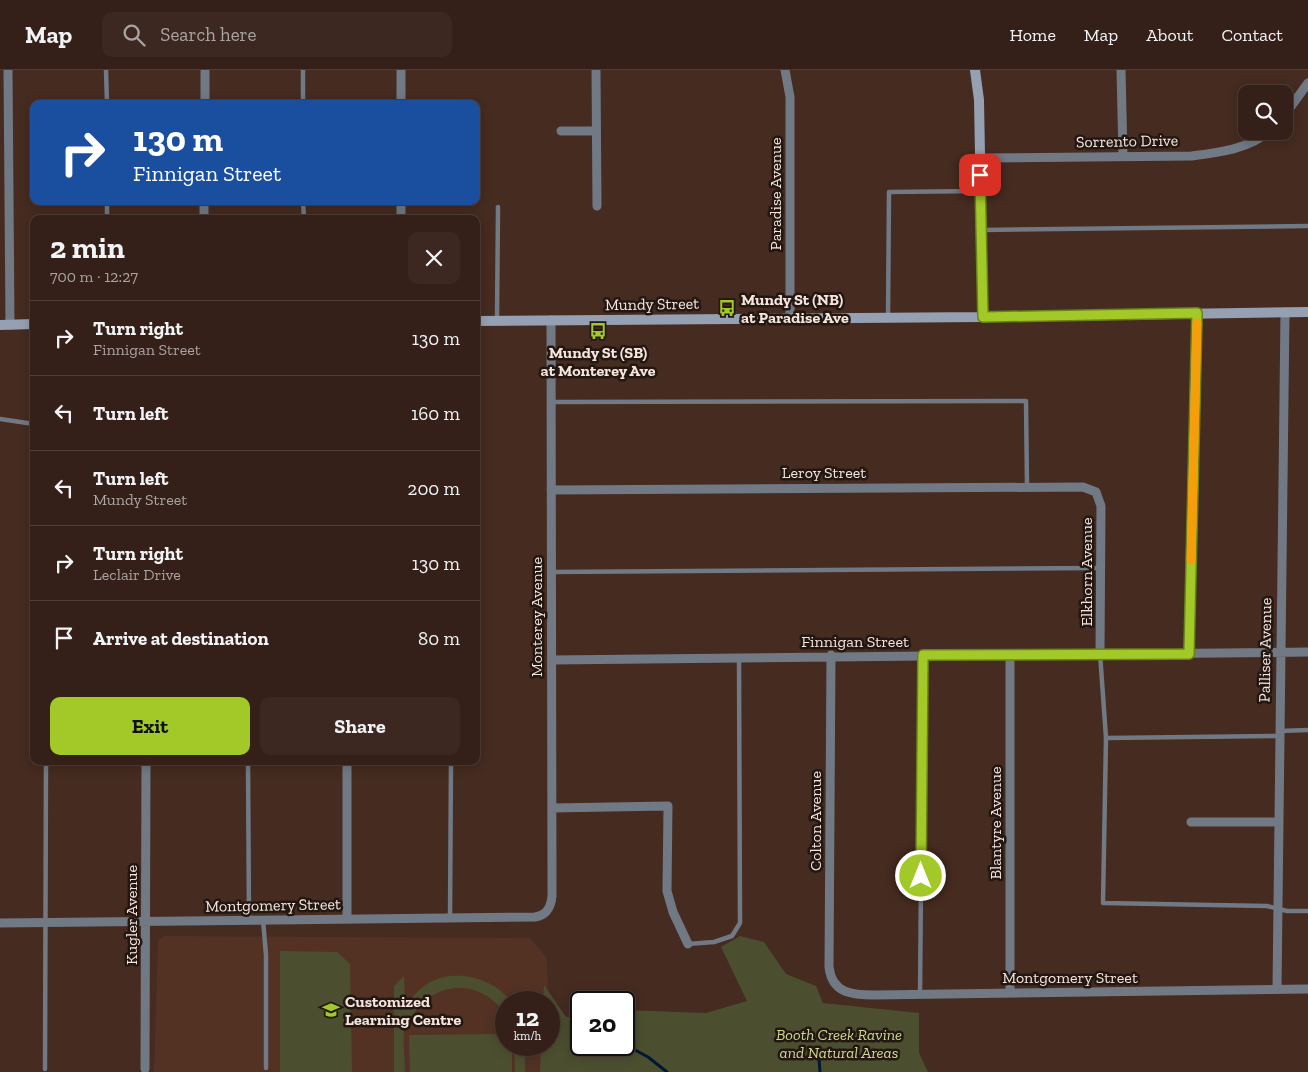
<!DOCTYPE html>
<html lang="en">
<head>
<meta charset="utf-8">
<style>
  :root { --surface:#342018; --page:#3c2821; --text:#f1f3f6; --muted:#a9a3a2; --line:#4e3e37; --accent:#a2c928 }
  body { margin:0; font-family:"Zilla Slab",serif; background:var(--page); color:var(--text); height:100vh; display:flex; flex-direction:column; font-size:19px; white-space:nowrap }
  * { box-sizing:border-box; margin:0 }
  p { font-size:16px; color:var(--muted) }
  .icon { flex:none; width:28px; height:28px; fill:none; stroke:currentColor; stroke-width:2; stroke-linecap:round; stroke-linejoin:round }
  .map { position:relative; flex:1; overflow:hidden }
  .panel { position:absolute; left:30px; top:145px; width:450px; height:550px; display:flex; flex-direction:column; background:var(--surface); border-radius:10px; box-shadow:0 2px 12px #0003,0 0 0 1px var(--line) }
  .panel>* { flex:none }
  .guide { position:absolute; left:30px; top:30px; width:450px; height:105px; border-radius:10px; box-shadow:0 2px 12px #0003,0 0 0 1px var(--line); background:#1a4fa0; color:#fff; overflow:hidden }
  .tools { position:absolute; left:1238px; top:15px; display:grid; gap:10px }
  .tools a { display:grid; place-items:center; width:55px; height:55px; border-radius:10px; background:var(--surface); box-shadow:0 2px 12px #0003,0 0 0 1px var(--line); font-size:25px }
  .speed { position:absolute; left:495px; top:921px; display:flex; gap:10px; font-size:25px; font-weight:700; text-align:center }
  .speed>* { display:grid; place-content:center; width:65px; height:65px; border-radius:50%; background:var(--surface); box-shadow:0 2px 12px #0003,0 0 0 1px var(--line); line-height:1 }
  .speed small { font-size:12px; font-weight:400 }
  .speed .limit { border:2px solid #111; border-radius:8px; background:#fff; color:#111 }
  .pin { position:absolute; display:grid; place-items:center; width:42px; height:42px; color:#fff; margin:-21px; border-radius:10px; box-shadow:0 2px 8px #0006 }
  .me { position:absolute; width:55px; margin:-28px; rotate:0deg; stroke-linejoin:round; filter:drop-shadow(0 0 4px #0008) }
  .turn { display:flex; align-items:center; gap:18px; height:105px; padding:0 20px; font-size:22px }
  .turn .icon { width:65px; height:65px; stroke-width:2.5 }
  .turn b { display:block; font-size:35px; line-height:42px }
  .round { display:grid; place-items:center; flex:none; width:52px; height:52px; border-radius:10px; background:var(--page) }
  .head { display:flex; align-items:center; justify-content:space-between; height:85px; padding:0 20px }
  h1 { font-size:30px; font-weight:700; line-height:38px }
  .action { display:flex; gap:10px; margin-top:auto; padding:10px 20px }
  .action a { flex:1; height:58px; border-radius:10px; background:var(--accent); color:#111; font-size:20px; font-weight:700; line-height:58px; text-align:center }
  .action a+a { background:var(--page); color:var(--text) }
  ul { padding:0; list-style:none }
  li { display:flex; align-items:center; gap:15px; height:75px; padding:0 20px; border-top:1px solid var(--line) }
  li div { flex:1 }
  li b { display:block; font-size:19px }
  li em { font-style:normal }
  header { display:flex; align-items:center; gap:30px; box-sizing:border-box; height:70px; padding:0 25px; background:var(--surface); border-bottom:1px solid var(--line) }
  header strong { font-size:24px }
  nav { display:flex; gap:28px; margin-inline-start:auto; font-size:18px }
  .search { width:350px; height:45px; background:var(--page); display:flex; align-items:center; gap:12px; box-sizing:border-box; padding:0 18px; border-radius:10px; color:var(--muted); font-size:19px }
  .map>svg:first-child { display:block }
  .built { fill:#533224; fill-rule:evenodd }
  .green { fill:#4c4f2f }
  .lines { fill:none; stroke-linecap:round; stroke-linejoin:round }
  .stream { stroke:#001932; stroke-width:3 }
  .lane { stroke:#717984; stroke-width:4.5 }
  .street { stroke:#717984; stroke-width:9 }
  .secondary { stroke:#95a0b2; stroke-width:10 }
  .route-casing { stroke:#69831a; stroke-width:12 }
  .route { stroke:#a2c928; stroke-width:9 }
  .slow { stroke:#f59e0b; stroke-width:9 }
  .labels { text-anchor:middle; dominant-baseline:central; stroke-width:5; stroke-linejoin:round; paint-order:stroke }
  .street-label { font-size:16px; fill:#f6e4dd; stroke:#231712 }
  .poi-label { font-size:16px; font-weight:bold; fill:#f6e4dd; stroke:#231712; text-anchor:start }
  .park-label { font-size:16px; font-style:italic; fill:#cfd891; stroke:#231712 }
</style>
</head>
<body>
<header>
<strong>Map</strong>
<div class="search"><svg class="icon" aria-label="search" viewBox="0 0 24 24"><circle cx="10" cy="10" r="6"/><path d="M15 15l6 6"/></svg>Search here</div>
<nav><a>Home</a><a>Map</a><a>About</a><a>Contact</a></nav>
</header>
<div class="map">
<svg width="1308" height="1002" viewBox="0 0 1308 1002">
  <rect width="100%" height="100%" fill="#452b20"/>
  <!-- built -->
  <path class="built" d="M 164,866 L 530,868 L 547,888 L 550,1002 L 154,1002 L 158,871 ZM 506,932 L 549,932 L 549,975 L 506,975 Z"/>
  <!-- green -->
  <path class="green" d="M 740,866 L 764,872 L 786,904 L 816,916 L 823,933 L 919,943 L 919,983 L 928,1002 L 540,1002 L 541,975 L 549,975 L 549,932 L 543,932 L 544,915 L 566,947 L 581,946 L 581,975 L 624,975 L 624,940 L 706,943 L 747,931 L 721,877 Z
    M 280,881 L 337,882 L 350,894 L 352,1002 L 280,1002 Z
    M 404,906 L 405,936 C 411,928 418,920 427,914 C 453,897 495,908 511,932 L 506,932 L 506,945 C 483,910 439,908 414,943 C 411,947 406,952 405,956 C 402,966 405,990 405,1002 L 394,1002 L 394,916 Z
    M 506,964 L 506,975 L 512,975 L 512,1002 L 410,1002 L 409,965 Z
    M 514,975 L 525,975 L 525,1002 L 515,1002 Z"/>
  <g class="lines">
    <!-- stream -->
    <path class="stream" d="M 624,974 L 648,987 L 667,1002
      M 819,989 L 820,1002"/>
    <!-- lane -->
    <path class="lane" d="M 106,0 L 107,34
      M 303,0 L 303,34
      M 107,131 L 107,149
      M 303,131 L 304,149
      M 982,160 L 1308,156
      M 888,248 L 889,122 L 979,121
      M 497,250 L 498,137
      M 552,332 L 1026,331 L 1027,416
      M 0,349 L 34,354
      M 551,502 L 1100,498
      M 1100,583 L 1106,668 L 1103,833 L 1267,836 L 1287,841 L 1308,841
      M 1189,583 L 1197,245
      M 1279,661 L 1308,660
      M 1106,668 L 1279,666
      M 248,691 L 249,850
      M 450,848 L 451,691
      M 263,850 L 266,885 L 266,998
      M 688,874 L 714,872 L 732,866 L 740,853 L 739,588
      M 920,925 L 923,586
      M 45,999 L 46,691"/>
    <!-- street -->
    <path class="street" d="M 8,0 L 10,255
      M 596,0 L 597,136
      M 785,0 L 790,27 L 790,248
      M 1121,0 L 1123,86
      M 205,34 L 205,0
      M 401,34 L 401,0
      M 1284,46 L 1308,13
      M 561,61 L 596,61
      M 980,88 L 1191,86 C 1215,83 1251,79 1269,61
      M 204,149 L 204,131
      M 401,149 L 401,131
      M 551,420 L 1083,417 L 1096,422 L 1101,436 L 1100,583
      M 831,585 L 829,897 C 832,924 853,925 875,925 L 1308,919
      M 1010,585 L 1010,922
      M 552,590 L 1308,582
      M 552,738 L 668,736 L 667,821 L 673,842 L 688,874
      M 1191,752 L 1278,752
      M 347,849 L 347,691
      M 0,853 L 535,847 C 547,845 551,837 552,826 L 551,250
      M 1277,919 L 1285,242
      M 145,999 L 146,691"/>
    <!-- secondary -->
    <path class="secondary" d="M 975,0 L 979,30 L 983,247
      M 476,251 L 983,247 L 1308,242
      M 0,255 L 34,254"/>
  </g>
  <g class="lines">
    <!-- route casing -->
    <g class="route-casing">
      <path id="route" d="M 921,806 L 923,585 L 1189,584 L 1197,243 L 983,247 L 980,105"/>
    </g>
    <!-- route -->
    <use href="#route" class="route"/>
    <!-- slow -->
    <path class="slow" d="M 1191,490 L 1197,253"/>
  </g>
  <!-- icons -->
  <defs>
    <g id="bus-bare" transform="scale(1.35)"><path d="M-5-6H5V4H4V6H2V4H-2V6H-4V4H-5ZM-3.5-4V0h7V-4ZM-3.5 1.2v1.5H-2V1.2ZM2 1.2v1.5H3.5V1.2Z" fill="#a2c928" stroke="#231712" stroke-width="2.5" paint-order="stroke"/></g>
    <g id="school-bare" transform="scale(1.35)"><path d="M0-5L7-2L0 1L-7-2ZM-4 1L0 2.5L4 1V4Q0 6-4 4Z" fill="#a2c928" stroke="#231712" stroke-width="2.5" paint-order="stroke"/></g>
  </defs>
  <g fill-rule="evenodd">
    <use href="#bus-bare" x="727" y="238"/>
    <use href="#bus-bare" x="598" y="261"/>
    <use href="#school-bare" x="331" y="940"/>
  </g>
  <g class="labels">
    <!-- street labels -->
    <g class="street-label">
      <text transform="translate(1127 71) rotate(-1)">Sorrento Drive</text>
      <text transform="translate(775 124) rotate(-90)">Paradise Avenue</text>
      <text transform="translate(652 234) rotate(-1)">Mundy Street</text>
      <text x="824" y="402">Leroy Street</text>
      <text transform="translate(1086 502) rotate(-90)">Elkhorn Avenue</text>
      <text transform="translate(536 547) rotate(-90)">Monterey Avenue</text>
      <text x="855" y="571">Finnigan Street</text>
      <text transform="translate(1265 580) rotate(-89)">Palliser Avenue</text>
      <text transform="translate(815 751) rotate(-90)">Colton Avenue</text>
      <text transform="translate(995 753) rotate(-90)">Blantyre Avenue</text>
      <text transform="translate(273 835) rotate(-1)">Montgomery Street</text>
      <text transform="translate(131 845) rotate(-90)">Kugler Avenue</text>
      <text x="1070" y="907">Montgomery Street</text>
    </g>
    <!-- poi labels -->
    <g class="poi-label">
      <text x="741" y="229">Mundy St (NB)<tspan x="741" dy="18">at Paradise Ave</tspan></text>
      <text x="598" y="282" text-anchor="middle">Mundy St (SB)<tspan x="598" dy="18">at Monterey Ave</tspan></text>
      <text x="345" y="931">Customized<tspan x="345" dy="18">Learning Centre</tspan></text>
    </g>
    <!-- park labels -->
    <g class="park-label">
      <text x="839" y="964">Booth Creek Ravine<tspan x="839" dy="18">and Natural Areas</tspan></text>
    </g>
  </g>
</svg>
<div class="tools">
<a><svg class="icon" aria-label="search" viewBox="0 0 24 24"><circle cx="10" cy="10" r="6"/><path d="M15 15l6 6"/></svg></a>
</div>
<div class="speed"><div>12<small>km/h</small></div><div class="limit">20</div></div>
<div class="pin" style="left:980px;top:105px;background:#d93025"><svg class="icon" aria-label="arrive" viewBox="0 0 24 24"><path d="M6 21V4h12l-3 4 3 4H6"/></svg></div>
<svg class="me" style="left:921px;top:806px" viewBox="-20 -20 40 40"><circle r="17" fill="#a2c928" stroke="#fff" stroke-width="3"/><path d="M0-11L8 9 0 5-8 9z" fill="#fff"/></svg>
<div class="guide">
<div class="turn"><svg class="icon" aria-label="right" viewBox="0 0 24 24"><path d="M7 20v-9h11M14 6l5 5-5 5"/></svg><div><b>130 m</b>Finnigan Street</div></div>
</div>
<section class="panel">
<div class="head"><div><h1>2 min</h1><p>700 m · 12:27</p></div><a class="round"><svg class="icon" aria-label="close" viewBox="0 0 24 24"><path d="M6 6l12 12M18 6L6 18"/></svg></a></div>
<ul>
<li><svg class="icon" aria-label="right" viewBox="0 0 24 24"><path d="M7 20v-9h11M14 6l5 5-5 5"/></svg><div><b>Turn right</b><p>Finnigan Street</p></div><em>130 m</em></li>
<li><svg class="icon" aria-label="left" viewBox="0 0 24 24"><path d="M17 20v-9H6M10 6l-5 5 5 5"/></svg><div><b>Turn left</b></div><em>160 m</em></li>
<li><svg class="icon" aria-label="left" viewBox="0 0 24 24"><path d="M17 20v-9H6M10 6l-5 5 5 5"/></svg><div><b>Turn left</b><p>Mundy Street</p></div><em>200 m</em></li>
<li><svg class="icon" aria-label="right" viewBox="0 0 24 24"><path d="M7 20v-9h11M14 6l5 5-5 5"/></svg><div><b>Turn right</b><p>Leclair Drive</p></div><em>130 m</em></li>
<li><svg class="icon" aria-label="arrive" viewBox="0 0 24 24"><path d="M6 21V4h12l-3 4 3 4H6"/></svg><div><b>Arrive at destination</b></div><em>80 m</em></li>
</ul>
<div class="action"><a>Exit</a><a>Share</a></div>
</section>
</div>
</body>
</html>
